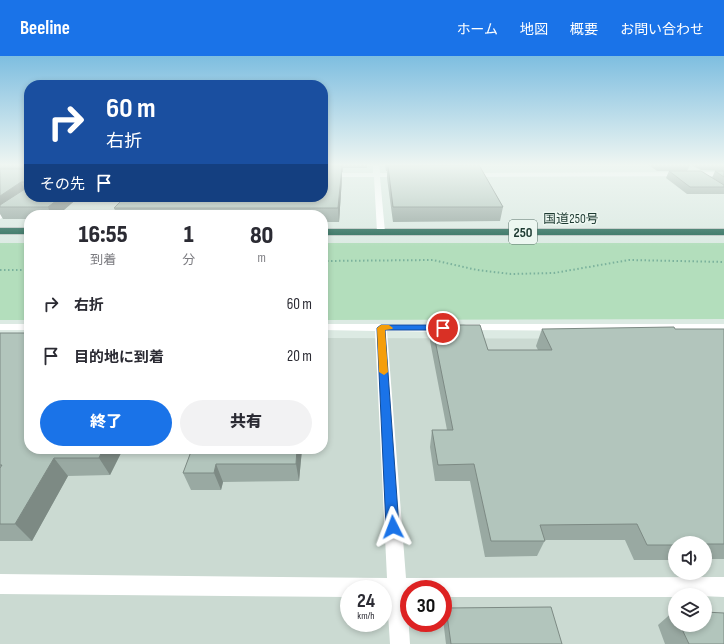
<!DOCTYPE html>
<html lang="ja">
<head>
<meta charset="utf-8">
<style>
  :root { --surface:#fff; --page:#f2f2f3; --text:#2b2b33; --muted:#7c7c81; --accent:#1a73e8 }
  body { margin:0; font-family:"Sofia Sans Condensed","Noto Sans JP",sans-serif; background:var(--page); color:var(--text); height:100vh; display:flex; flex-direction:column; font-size:15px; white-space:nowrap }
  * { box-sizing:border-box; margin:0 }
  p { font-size:13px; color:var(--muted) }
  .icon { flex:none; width:22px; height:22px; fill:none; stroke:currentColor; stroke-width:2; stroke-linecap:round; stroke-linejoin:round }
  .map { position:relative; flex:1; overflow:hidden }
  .details { position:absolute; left:24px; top:154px; width:304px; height:244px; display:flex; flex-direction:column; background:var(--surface); border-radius:16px; box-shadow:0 2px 6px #0003 }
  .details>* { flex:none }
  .top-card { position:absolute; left:24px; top:24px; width:304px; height:122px; border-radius:16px; box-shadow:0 2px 6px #0003; background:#1a4fa0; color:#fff; overflow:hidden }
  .controls { position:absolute; left:668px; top:480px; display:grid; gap:8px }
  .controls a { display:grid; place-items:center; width:44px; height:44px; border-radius:50%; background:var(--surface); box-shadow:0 2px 6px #0003; font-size:20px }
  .speed { position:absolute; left:340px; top:524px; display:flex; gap:8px; font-size:20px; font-weight:700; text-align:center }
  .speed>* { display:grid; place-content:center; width:52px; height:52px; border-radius:50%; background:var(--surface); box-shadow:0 2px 6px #0003; line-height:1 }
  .speed small { font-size:10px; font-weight:400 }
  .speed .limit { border:6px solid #d22; background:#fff; color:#111 }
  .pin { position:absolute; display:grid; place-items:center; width:34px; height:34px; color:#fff; margin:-17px; border:2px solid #fff; border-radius:50%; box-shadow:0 1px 4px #0007 }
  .me { position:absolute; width:44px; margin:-22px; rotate:357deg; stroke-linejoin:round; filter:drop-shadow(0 0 3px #0008) }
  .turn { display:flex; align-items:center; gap:14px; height:84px; padding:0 16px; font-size:18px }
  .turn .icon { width:52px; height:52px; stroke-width:2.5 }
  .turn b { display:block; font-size:28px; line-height:34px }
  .then { display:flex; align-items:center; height:38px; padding:0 16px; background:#0003; gap:8px; font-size:15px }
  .eta { display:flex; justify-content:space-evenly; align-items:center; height:68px; text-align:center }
  .eta b { font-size:24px; font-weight:800; line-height:28px }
  .action { display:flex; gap:8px; margin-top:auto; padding:8px 16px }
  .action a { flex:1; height:46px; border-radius:24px; background:var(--accent); color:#fff; font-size:16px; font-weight:800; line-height:46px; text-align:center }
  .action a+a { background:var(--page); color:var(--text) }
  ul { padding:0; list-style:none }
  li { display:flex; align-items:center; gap:12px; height:52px; padding:0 16px }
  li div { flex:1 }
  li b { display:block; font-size:15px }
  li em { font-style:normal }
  header { display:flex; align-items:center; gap:24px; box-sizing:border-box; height:56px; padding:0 20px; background:var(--accent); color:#fff }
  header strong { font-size:19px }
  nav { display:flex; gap:22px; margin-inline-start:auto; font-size:14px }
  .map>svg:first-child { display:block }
  .built { fill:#cbdad2; fill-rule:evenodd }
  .green { fill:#b3debc }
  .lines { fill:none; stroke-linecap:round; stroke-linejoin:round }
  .highway-casing { stroke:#bbc4c1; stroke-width:2 }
  .path { stroke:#7ab19c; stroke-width:2; stroke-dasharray:1.5 2.5; stroke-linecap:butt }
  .street { fill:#fff; fill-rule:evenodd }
  .highway { fill:#276957; fill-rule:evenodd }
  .wall { fill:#99a9a2 }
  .shaded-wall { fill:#7d8a84 }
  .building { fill:#b2c5bc; stroke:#7d8a84 }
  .route { fill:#1a73e8; stroke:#114b97 }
  .slow { fill:#f59e0b }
  .labels { text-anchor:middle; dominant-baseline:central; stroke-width:3; stroke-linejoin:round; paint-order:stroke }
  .far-street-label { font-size:13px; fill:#1d3a31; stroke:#edf7f1 }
  .shield { fill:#edf7f1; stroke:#5b736b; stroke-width:1 }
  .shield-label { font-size:14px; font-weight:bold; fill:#1d3a31 }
</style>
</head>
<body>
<header>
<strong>Beeline</strong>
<nav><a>ホーム</a><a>地図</a><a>概要</a><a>お問い合わせ</a></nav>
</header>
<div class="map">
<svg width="724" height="588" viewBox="0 0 724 588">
  <rect width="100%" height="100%" fill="#dceae3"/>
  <!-- built -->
  <path class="built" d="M 0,282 L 29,393 L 323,393 L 323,282 L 724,283 L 724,588 L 0,588 ZM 675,487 L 705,487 L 705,517 L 675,517 ZM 349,533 L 383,533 L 383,567 L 349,567 ZM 409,533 L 443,533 L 443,567 L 409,567 ZM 675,539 L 705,539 L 705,569 L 675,569 Z"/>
  <!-- green -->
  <path class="green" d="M 0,187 L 29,187 L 29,264 L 0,264 Z
    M 323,187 L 724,187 L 724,263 L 323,264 Z"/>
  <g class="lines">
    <!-- highway casing -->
    <g class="highway-casing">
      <path id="highway" d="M 0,172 L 29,172 L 29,178 L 0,178 Z
        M 323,173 L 724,173 L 724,179 L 323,179 Z"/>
    </g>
    <!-- path -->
    <path class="path" d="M 323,205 L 433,204 L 477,214 L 511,218 L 554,217 L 629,204 L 724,206
      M 0,214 L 29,214"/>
    <!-- street -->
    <path class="street" d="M 373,109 L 379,109 L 380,117 L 404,117 L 407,119 L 404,121 L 380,121 L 385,176 L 381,179 L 377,176 L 374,121 L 323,121 L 323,117 L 373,117 Z
      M 724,116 L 724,120 L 468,121 L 465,119 L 468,117 Z
      M 26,138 L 29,138 L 29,141 L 32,141 L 0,163 L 0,157 Z
      M 0,268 L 29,268 L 29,274 L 0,274 Z
      M 323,268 L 448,268 L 452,270 L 454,272 L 452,274 L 448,276 L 387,275 L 406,522 L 724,521 L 724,541 L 675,539 L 675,541 L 443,541 L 443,533 L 409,533 L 409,542 L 407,542 L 410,588 L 390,588 L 387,542 L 383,541 L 383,533 L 349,533 L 349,541 L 0,538 L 0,518 L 387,522 L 375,275 L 323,274 Z
      M 466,268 L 724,268 L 724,276 L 462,274 L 460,272 L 462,270 Z"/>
    <!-- highway -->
    <use href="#highway" class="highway"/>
  </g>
  <!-- wall -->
  <path class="wall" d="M 0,109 L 29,109 L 29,141 L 79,141 L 58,159 L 29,159 L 29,163 L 3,163 L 0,158 Z
    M 323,109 L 367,109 L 367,112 L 343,112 L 343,116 L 342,116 L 342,122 L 339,166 L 323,166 L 323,159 L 117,159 L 114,152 L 323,141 Z
    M 385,109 L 479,109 L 503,151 L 500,165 L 393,166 L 387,122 L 387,115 L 386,115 Z
    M 649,109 L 690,109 L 687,115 L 657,115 Z
    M 691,109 L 724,109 L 724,115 L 701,114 Z
    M 669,115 L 719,126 L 712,122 L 715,115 L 724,115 L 724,138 L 687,138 L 666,122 Z
    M 432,269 L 488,294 L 538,294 L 536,290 L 542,273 L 724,273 L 724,503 L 705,503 L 705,487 L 675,487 L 675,504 L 634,504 L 625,484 L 545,484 L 537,500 L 485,501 L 470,425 L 435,425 L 430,391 L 432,374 L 447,374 L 430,285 Z
    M 0,277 L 123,393 L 110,419 L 68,420 L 32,485 L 0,485 Z
    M 192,393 L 302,393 L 299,425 L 223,426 L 221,434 L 191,434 L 183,417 Z
    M 446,552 L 562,588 L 446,588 L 443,563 Z
    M 674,555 L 675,555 L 675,569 L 705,569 L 724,588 L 665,588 L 658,569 Z"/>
  <!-- shaded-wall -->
  <path class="shaded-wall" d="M 342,110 L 342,122 L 339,166 L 338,152 Z
    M 21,126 L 26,136 L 0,151 L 0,140 Z
    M 61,141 L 79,141 L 58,159 L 51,159 L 48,151 Z
    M 103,393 L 123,393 L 110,419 L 99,402 Z
    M 297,393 L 302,393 L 299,425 L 296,408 Z
    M 54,402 L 68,420 L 32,485 L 15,468 Z
    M 216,408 L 223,426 L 221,434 L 214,417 Z"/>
  <!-- building -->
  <path class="building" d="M 25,109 L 29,109 L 29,141 L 61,141 L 48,151 L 0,151 L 0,149 L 28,131 L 28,129 L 25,129 L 25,126 L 21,126 L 0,140 L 0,113 L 24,113 L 26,112 Z
    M 479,109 L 503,151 L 393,151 L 388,110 Z
    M 323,110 L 342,110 L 338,152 L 114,152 L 125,141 L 323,141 Z
    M 669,115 L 701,115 L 724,129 L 724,131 L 690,131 Z
    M 715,115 L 724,115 L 724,121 Z
    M 432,269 L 480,269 L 488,294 L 552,294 L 542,273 L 674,271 L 675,273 L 724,273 L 724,488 L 705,488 L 705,487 L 675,487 L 675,489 L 647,489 L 637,468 L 540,469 L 545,485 L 491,485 L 474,408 L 438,409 L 432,374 L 453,374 Z
    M 0,277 L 29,277 L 29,393 L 103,393 L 99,402 L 54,402 L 15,468 L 0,468 L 0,412 L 2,409 L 0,409 Z
    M 192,393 L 297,393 L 296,408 L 216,408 L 214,417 L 183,417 Z
    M 551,551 L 562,588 L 451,588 L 446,552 Z
    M 705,556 L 724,557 L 724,588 L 689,588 L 680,569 L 705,569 Z"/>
  <!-- sky -->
  <linearGradient id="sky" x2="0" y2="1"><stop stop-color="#7ebee0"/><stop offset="0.57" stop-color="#eff6f2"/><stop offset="1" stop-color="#eff6f2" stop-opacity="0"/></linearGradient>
  <rect width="724" height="191" fill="url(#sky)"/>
  <!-- route -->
  <path class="route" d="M 381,269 L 443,269 L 448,272 L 443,274 L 385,274 L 399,471 L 397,475 L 393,477 L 388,475 L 386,471 L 377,272 Z"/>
  <!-- slow -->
  <path class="slow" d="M 389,269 L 393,272 L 392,273 L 385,274 L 388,316 L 384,319 L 379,316 L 377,272 L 381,269 Z"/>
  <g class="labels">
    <!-- far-street labels -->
    <g class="far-street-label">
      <text x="571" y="163">国道250号</text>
    </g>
    <!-- shield labels -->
    <rect class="shield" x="509" y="164" width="28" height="24" rx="3"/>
    <g class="shield-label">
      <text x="523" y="176">250</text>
    </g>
  </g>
</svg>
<div class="controls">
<a><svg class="icon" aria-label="sound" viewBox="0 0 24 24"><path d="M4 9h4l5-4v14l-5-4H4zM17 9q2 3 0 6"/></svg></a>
<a><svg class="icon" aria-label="layers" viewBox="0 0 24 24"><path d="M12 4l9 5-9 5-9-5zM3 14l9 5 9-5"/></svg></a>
</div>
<div class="speed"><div>24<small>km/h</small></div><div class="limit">30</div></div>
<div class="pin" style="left:443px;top:272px;background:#d93025"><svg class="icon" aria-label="arrive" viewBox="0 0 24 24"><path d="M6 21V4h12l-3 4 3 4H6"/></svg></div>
<svg class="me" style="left:393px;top:471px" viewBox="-20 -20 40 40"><path d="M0-17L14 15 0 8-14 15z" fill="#1a73e8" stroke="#fff" stroke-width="4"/></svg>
<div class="top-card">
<div class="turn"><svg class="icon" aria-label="right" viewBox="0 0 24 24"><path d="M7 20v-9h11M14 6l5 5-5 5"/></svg><div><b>60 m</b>右折</div></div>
<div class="then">その先<svg class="icon" aria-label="arrive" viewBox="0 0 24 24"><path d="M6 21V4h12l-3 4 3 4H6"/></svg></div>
</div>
<section class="details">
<div class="eta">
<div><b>16:55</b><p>到着</p></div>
<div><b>1</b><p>分</p></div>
<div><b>80</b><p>m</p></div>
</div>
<ul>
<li><svg class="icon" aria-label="right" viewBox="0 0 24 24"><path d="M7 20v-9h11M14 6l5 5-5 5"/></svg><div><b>右折</b></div><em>60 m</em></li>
<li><svg class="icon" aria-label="arrive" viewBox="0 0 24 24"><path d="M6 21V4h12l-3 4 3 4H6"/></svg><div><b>目的地に到着</b></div><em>20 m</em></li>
</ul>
<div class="action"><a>終了</a><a>共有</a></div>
</section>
</div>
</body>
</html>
